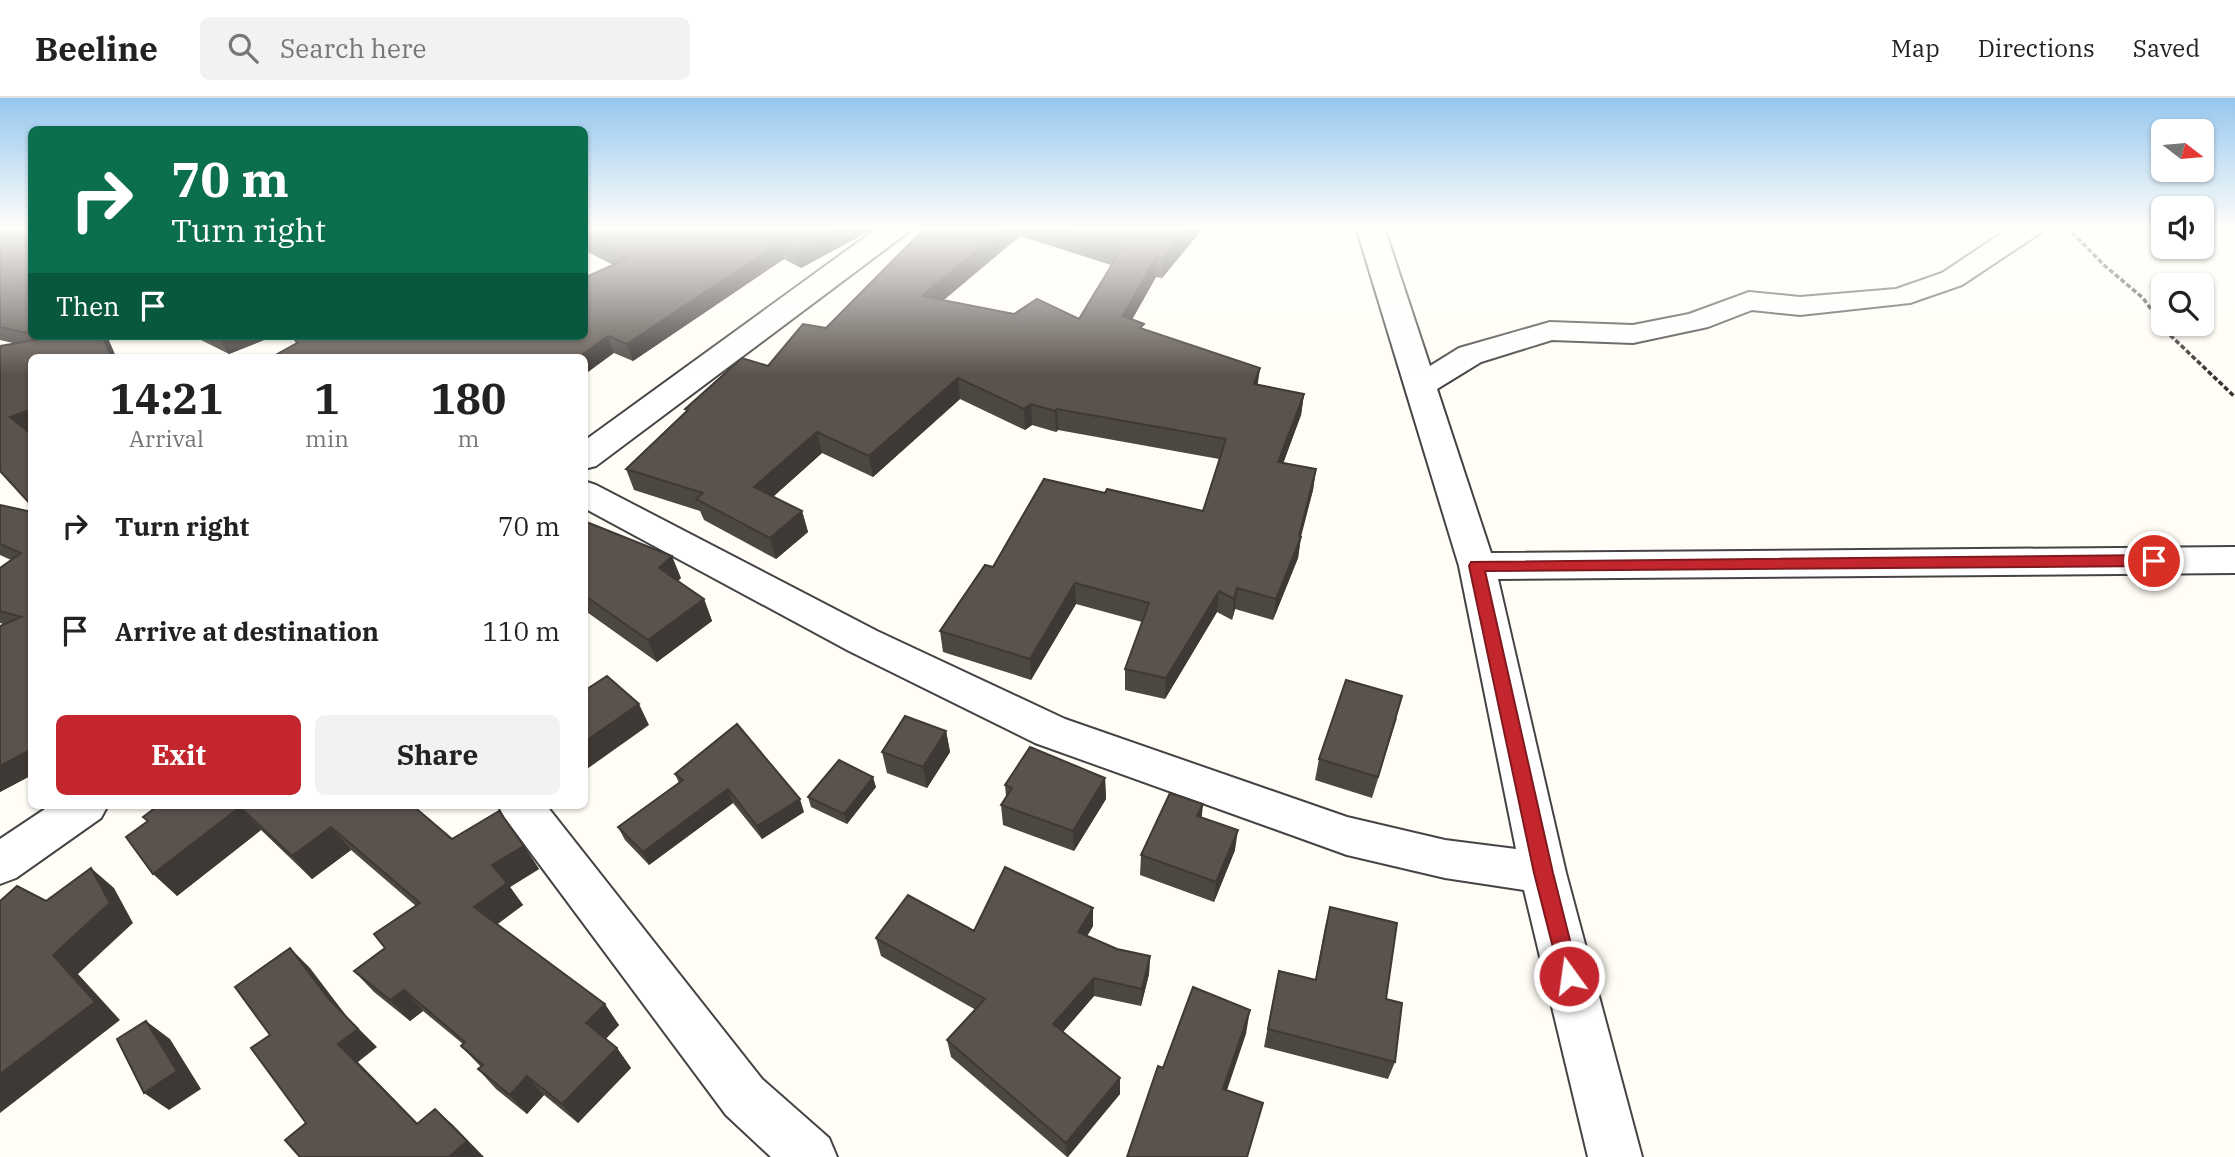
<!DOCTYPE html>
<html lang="en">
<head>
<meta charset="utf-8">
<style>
  :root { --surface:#fff; --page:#f2f2f2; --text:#222; --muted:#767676; --line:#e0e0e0; --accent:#c4262e }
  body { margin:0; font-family:"IBM Plex Serif",serif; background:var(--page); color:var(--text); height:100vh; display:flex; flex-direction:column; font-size:26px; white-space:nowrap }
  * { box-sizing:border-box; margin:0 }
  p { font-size:23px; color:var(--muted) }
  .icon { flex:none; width:38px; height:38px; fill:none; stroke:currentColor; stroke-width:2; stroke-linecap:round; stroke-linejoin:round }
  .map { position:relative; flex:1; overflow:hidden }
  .sheet { position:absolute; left:28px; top:256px; width:560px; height:455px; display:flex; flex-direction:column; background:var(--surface); border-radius:10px; box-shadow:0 2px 5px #0004 }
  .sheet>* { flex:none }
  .banner { position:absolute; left:28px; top:28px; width:560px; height:214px; border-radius:10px; box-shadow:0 2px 5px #0004; background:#0b6e4f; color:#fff; overflow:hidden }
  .needle { width:46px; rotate:106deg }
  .fabs { position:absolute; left:2151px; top:21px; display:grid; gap:14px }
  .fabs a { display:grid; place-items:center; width:63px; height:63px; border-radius:10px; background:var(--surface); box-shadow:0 2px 5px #0004; font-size:35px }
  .pin { position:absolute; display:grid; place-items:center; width:60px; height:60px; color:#fff; margin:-30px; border:4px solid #fff; border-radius:50%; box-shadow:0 2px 7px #0007 }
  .me { position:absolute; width:77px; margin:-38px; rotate:346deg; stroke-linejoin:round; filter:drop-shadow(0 0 5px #0008) }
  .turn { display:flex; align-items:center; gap:24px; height:147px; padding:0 28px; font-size:32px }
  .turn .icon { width:91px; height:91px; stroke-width:2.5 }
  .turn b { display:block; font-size:49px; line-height:60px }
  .then { display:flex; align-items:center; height:66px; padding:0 28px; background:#0003; gap:14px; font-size:26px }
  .eta { display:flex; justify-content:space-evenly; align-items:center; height:119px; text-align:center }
  .eta b { font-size:42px; font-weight:800; line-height:49px }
  .action { display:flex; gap:14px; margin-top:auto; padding:14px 28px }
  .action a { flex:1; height:80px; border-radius:10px; background:var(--accent); color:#fff; font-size:28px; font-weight:800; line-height:80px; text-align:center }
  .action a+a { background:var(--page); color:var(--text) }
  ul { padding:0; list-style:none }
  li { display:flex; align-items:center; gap:21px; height:105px; padding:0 28px }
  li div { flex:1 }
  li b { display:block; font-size:26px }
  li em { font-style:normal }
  header { display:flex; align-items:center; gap:42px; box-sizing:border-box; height:98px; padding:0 35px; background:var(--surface); border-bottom:2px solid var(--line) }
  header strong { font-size:33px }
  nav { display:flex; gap:38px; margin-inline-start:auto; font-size:24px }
  .search { width:490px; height:63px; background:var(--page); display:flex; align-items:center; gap:18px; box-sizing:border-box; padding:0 24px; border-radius:10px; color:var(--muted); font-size:26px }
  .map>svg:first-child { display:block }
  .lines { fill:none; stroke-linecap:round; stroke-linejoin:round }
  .minor-casing { stroke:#444; stroke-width:4 }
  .path { stroke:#333; stroke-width:3.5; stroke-dasharray:5 2.5; stroke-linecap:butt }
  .minor { fill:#fff; fill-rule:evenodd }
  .wall { fill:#4d4742; fill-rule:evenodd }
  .shaded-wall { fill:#3f3936 }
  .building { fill:#5a524d; stroke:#3f3936; stroke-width:2 }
  .route { fill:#c4262e; stroke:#7f191e; stroke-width:2 }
</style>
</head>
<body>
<header>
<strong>Beeline</strong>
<div class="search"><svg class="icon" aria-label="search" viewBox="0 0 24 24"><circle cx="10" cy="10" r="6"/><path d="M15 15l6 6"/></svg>Search here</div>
<nav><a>Map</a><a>Directions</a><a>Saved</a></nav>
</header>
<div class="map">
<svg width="2235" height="1059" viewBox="0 0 2235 1059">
  <rect width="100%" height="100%" fill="#fffdf5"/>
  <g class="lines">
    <!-- minor casing -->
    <g class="minor-casing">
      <path id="minor" d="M 879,129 L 911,129 L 907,135 L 596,368 L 584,371 L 584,343 Z
        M 1356,129 L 1384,129 L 1430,268 L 1459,250 L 1550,224 L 1633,227 L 1689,216 L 1749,194 L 1800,199 L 1896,191 L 1942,175 L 2011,129 L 2044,129 L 2040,135 L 1962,187 L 1910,205 L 1800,217 L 1752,212 L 1708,229 L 1633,245 L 1552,242 L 1481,264 L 1437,291 L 1491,455 L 2235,449 L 2235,475 L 1498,481 L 1566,775 L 1642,1059 L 1588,1059 L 1524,792 L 1445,780 L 1347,757 L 1035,645 L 849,553 L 584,410 L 584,383 L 596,387 L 877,533 L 1065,621 L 1347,719 L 1445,742 L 1516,751 L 1459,468 Z
        M 51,707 L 108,707 L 101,720 L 16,780 L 0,786 L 0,741 Z
        M 498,707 L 546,707 L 762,981 L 829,1040 L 837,1059 L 771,1059 L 726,1017 L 505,720 Z"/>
    </g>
    <!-- path -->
    <path class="path" d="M 2067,129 L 2104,167 L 2143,200 L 2168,235 L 2235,299"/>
    <!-- minor -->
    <use href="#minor" class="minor"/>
  </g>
  <!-- wall -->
  <path class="wall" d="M 0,129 L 32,129 L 32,238 L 107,238 L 116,259 L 32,259 L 32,334 L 29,335 L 32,409 L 13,245 L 0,242 Z
    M 584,129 L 877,129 L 801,170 L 784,161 L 633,263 L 614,255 L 584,238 L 613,167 L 584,152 Z
    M 926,129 L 1204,129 L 1162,180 L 1156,179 L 1132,221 L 1144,231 L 1258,287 L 1304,296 L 1301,317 L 1283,365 L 1316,371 L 1313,392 L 1301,439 L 1298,460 L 1273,522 L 1235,511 L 1232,522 L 1217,514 L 1165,601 L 1125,592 L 1125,571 L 1142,524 L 1076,506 L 1031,582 L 943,554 L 940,533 L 993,469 L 1105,395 L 1203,413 L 1219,361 L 1058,332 L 1056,334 L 1032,327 L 1025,332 L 960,301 L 873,379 L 822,355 L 773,399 L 802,413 L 808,434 L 776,461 L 704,422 L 700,413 L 634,392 L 626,371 L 686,313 L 685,311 L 768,268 L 826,230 ZM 1020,138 L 1111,167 L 1079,221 L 1014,216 L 944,202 Z
    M 193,238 L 274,238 L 229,256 Z
    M 0,407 L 32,414 L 32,677 L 0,694 L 0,528 L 3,526 L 0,525 L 0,470 L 11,462 L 0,457 Z
    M 584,423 L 681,480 L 678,483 L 704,501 L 712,523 L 657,564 L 584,512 Z
    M 1397,620 L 1372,700 L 1315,682 L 1319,661 Z
    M 946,633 L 950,654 L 927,690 L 887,675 L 882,654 Z
    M 675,676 L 804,714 L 762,741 L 733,705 L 649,767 L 625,742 L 618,729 L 679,685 Z
    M 1105,680 L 1106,701 L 1074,753 L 1003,727 L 1001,707 L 1006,698 L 1005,687 Z
    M 876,689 L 847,726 L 811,709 L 808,699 Z
    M 401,710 L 452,741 L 524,748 L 539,771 L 510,789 L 523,807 L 497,826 L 619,927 L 605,941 L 617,950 L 631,970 L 578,1025 L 544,997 L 527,1016 L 496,991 L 478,971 L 481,969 L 461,948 L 463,946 L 423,913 L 410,923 L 374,894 L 354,873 L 385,850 L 416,808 L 351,752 L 312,781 L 261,732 L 177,798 L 148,723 L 143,719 Z
    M 1201,720 L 1235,752 L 1214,804 L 1140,777 L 1141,757 Z
    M 1330,809 L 1386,901 L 1395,964 L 1388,981 L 1264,949 L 1275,891 L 1315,882 L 1325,829 Z
    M 1093,828 L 1087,838 L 1117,851 L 1150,858 L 1149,876 L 1141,908 L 1094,898 L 1063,934 L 1120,980 L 1120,996 L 1068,1059 L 1067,1059 L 951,959 L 947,942 L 976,912 L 881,858 L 876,840 L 974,833 Z"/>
  <!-- shaded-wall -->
  <path class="shaded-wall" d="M 843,129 L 877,129 L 801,170 L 797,153 Z
    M 1006,129 L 1020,129 L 1020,138 L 924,218 L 922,198 Z
    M 1189,129 L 1204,129 L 1162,180 L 1163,160 Z
    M 780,144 L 784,161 L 633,263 L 627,246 Z
    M 1156,159 L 1156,179 L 1123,238 L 1123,218 Z
    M 102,238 L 107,238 L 116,259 L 112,259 Z
    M 220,238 L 274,238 L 229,256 L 218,239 Z
    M 608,238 L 614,255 L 584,277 L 584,259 L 579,259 Z
    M 1260,270 L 1257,291 L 1254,286 Z
    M 958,280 L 960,301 L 873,379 L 869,358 Z
    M 1304,296 L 1301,317 L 1276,385 L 1278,364 Z
    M 1031,306 L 1032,327 L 1025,332 L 1024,311 Z
    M 32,311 L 32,334 L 24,337 L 10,319 Z
    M 1057,311 L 1058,332 L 1056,334 L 1055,313 Z
    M 817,334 L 822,355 L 760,410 L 754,389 Z
    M 1316,371 L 1313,392 L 1299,444 L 1301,439 L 1298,460 L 1273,522 L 1276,501 L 1299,438 Z
    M 802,413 L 808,434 L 776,461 L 770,440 Z
    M 672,458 L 681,480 L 667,492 L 659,470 Z
    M 1075,485 L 1076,506 L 1031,582 L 1030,561 Z
    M 1237,490 L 1235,511 L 1232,522 L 1234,501 Z
    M 1219,493 L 1217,514 L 1165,601 L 1166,580 Z
    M 704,501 L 712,523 L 657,564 L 648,542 Z
    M 639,606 L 649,627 L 587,671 L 584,666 L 584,644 Z
    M 946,633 L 950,654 L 927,690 L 923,669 Z
    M 32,651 L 32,677 L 0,694 L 0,668 Z
    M 873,679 L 876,689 L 847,726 L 844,716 Z
    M 1105,680 L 1106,701 L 1074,753 L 1073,733 Z
    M 728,691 L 733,705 L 649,767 L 643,754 Z
    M 800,701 L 804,714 L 762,741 L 757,728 Z
    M 1203,706 L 1201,727 L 1197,718 Z
    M 240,709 L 261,732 L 177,798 L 153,776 Z
    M 331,729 L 351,752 L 312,781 L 292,758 Z
    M 1238,732 L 1235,752 L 1214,804 L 1216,784 Z
    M 524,748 L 539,771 L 510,789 L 523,807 L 491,831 L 474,809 L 492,767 Z
    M 91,770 L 114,790 L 133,825 L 78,876 L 120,922 L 0,1015 L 0,976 Z
    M 1093,810 L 1093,828 L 1079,852 L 1078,834 Z
    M 290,850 L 310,870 L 348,920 L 377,949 L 358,964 L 435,1043 L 417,1026 L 338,946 L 329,901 Z
    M 1150,858 L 1149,876 L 1141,908 L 1142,891 Z
    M 1094,880 L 1094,898 L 1055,943 L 1053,926 Z
    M 404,892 L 423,913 L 410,923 L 390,902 Z
    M 605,906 L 619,927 L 601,946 L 586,925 Z
    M 1250,912 L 1246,936 L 1220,1013 L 1223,991 Z
    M 146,923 L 170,941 L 201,991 L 169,1012 L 144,995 Z
    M 617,950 L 631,970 L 578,1025 L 562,1006 Z
    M 527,978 L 544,997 L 527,1016 L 510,997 Z
    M 1120,980 L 1120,996 L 1067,1059 L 1066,1045 Z
    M 435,1011 L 453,1027 L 484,1059 L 449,1059 Z"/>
  <!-- building -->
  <path class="building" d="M 0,129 L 32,129 L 32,236 L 0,229 Z
    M 584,129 L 843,129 L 797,153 L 780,144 L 627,246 L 608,238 L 579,259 L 272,259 L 297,245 L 293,238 L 584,238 L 584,180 L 626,161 L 584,138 Z
    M 926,129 L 1006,129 L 922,198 L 1014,216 L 1037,201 L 1079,221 L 1122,150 L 1054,129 L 1189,129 L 1163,160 L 1156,159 L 1123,218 L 1144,226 L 1140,230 L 1260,270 L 1254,286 L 1304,296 L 1278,364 L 1316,371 L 1299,438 L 1301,439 L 1276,501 L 1237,490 L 1234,501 L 1219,493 L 1166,580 L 1125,571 L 1149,505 L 1075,485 L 1030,561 L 940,533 L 985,467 L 993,469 L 1044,381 L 1105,395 L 1107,391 L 1203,413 L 1226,341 L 1057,311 L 1055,313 L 1031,306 L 1024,311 L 958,280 L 869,358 L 817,334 L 754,389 L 802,413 L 770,440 L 696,401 L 703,395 L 626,371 L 688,312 L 685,311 L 742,260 L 768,268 L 803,226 L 826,230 Z
    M 39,238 L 102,238 L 112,259 L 32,259 L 32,311 L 10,319 L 32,337 L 32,408 L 0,373 L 0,248 L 46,240 Z
    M 0,407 L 32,414 L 32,651 L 0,668 L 0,528 L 21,519 L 0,513 L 0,470 L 21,455 L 0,446 Z
    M 584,423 L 672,458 L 659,470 L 704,501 L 648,542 L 584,497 Z
    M 607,578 L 639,606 L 584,644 L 584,593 Z
    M 1346,582 L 1402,598 L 1378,679 L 1319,661 Z
    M 905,618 L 946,633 L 923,669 L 882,654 Z
    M 737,626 L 800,701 L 757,728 L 728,691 L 643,754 L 618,729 L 683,682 L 675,676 Z
    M 1030,649 L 1105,680 L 1073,733 L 1001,707 L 1012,690 L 1005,687 Z
    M 839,662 L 873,679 L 844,716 L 808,699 Z
    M 1170,695 L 1203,706 L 1197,718 L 1238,732 L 1216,784 L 1141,757 Z
    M 159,707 L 397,707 L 401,710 L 405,707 L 412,707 L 452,741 L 499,713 L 524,748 L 492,767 L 507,785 L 474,809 L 605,906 L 586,925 L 617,950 L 562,1006 L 527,978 L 510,997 L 478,971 L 483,967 L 461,948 L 465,944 L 404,892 L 390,902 L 354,873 L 385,850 L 374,836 L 420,805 L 331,729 L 292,758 L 240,709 L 153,776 L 126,739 L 148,723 L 143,719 Z
    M 1005,769 L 1093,810 L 1078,834 L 1117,851 L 1150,858 L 1142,891 L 1094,880 L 1053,926 L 1120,980 L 1066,1045 L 947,942 L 985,901 L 876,840 L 908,797 L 974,833 Z
    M 91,770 L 110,805 L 53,857 L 95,904 L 0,976 L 0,803 L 17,788 L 46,803 Z
    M 1330,809 L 1397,825 L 1386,901 L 1402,905 L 1395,964 L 1268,931 L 1279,873 L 1316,882 Z
    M 290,850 L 329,901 L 358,931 L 338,946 L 417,1026 L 435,1011 L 467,1043 L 449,1059 L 300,1059 L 285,1042 L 306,1025 L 251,950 L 270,937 L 235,889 Z
    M 1193,889 L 1250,912 L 1223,991 L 1263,1005 L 1247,1059 L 1127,1059 L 1158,968 L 1163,970 Z
    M 146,923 L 177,973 L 144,995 L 117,941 Z"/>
  <!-- sky -->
  <linearGradient id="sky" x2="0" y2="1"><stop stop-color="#95c6ee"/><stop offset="0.47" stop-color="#fffefa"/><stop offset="1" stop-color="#fffefa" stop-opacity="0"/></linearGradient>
  <rect width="2235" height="277" fill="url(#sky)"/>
  <!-- route -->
  <path class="route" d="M 2154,457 L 2161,463 L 2154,468 L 1485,473 L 1553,775 L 1579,878 L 1576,885 L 1569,888 L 1562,885 L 1534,775 L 1469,468 L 1471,464 Z"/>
</svg>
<div class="fabs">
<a><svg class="needle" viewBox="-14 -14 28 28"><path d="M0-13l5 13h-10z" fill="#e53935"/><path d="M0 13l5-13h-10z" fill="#767676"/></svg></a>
<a><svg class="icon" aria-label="sound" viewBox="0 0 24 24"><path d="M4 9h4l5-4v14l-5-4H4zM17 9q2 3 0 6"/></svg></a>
<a><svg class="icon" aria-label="search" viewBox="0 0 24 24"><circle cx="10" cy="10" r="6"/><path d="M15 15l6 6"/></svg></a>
</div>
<div class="pin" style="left:2154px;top:463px;background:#d93025"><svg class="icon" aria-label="arrive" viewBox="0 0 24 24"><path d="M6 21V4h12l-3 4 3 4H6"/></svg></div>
<svg class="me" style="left:1569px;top:878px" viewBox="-20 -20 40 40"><circle r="17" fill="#c4262e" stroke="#fff" stroke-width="3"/><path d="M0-11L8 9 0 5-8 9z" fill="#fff"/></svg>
<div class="banner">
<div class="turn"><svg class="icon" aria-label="right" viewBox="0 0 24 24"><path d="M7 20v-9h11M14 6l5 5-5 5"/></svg><div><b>70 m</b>Turn right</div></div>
<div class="then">Then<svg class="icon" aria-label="arrive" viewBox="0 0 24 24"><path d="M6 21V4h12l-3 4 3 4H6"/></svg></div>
</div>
<section class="sheet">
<div class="eta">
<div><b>14:21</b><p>Arrival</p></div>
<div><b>1</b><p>min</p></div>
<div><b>180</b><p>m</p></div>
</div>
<ul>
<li><svg class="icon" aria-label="right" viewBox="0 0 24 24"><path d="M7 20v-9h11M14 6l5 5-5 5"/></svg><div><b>Turn right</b></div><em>70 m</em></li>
<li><svg class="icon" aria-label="arrive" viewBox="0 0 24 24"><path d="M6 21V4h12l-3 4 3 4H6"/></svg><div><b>Arrive at destination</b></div><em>110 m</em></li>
</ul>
<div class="action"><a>Exit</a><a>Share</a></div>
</section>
</div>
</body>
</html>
